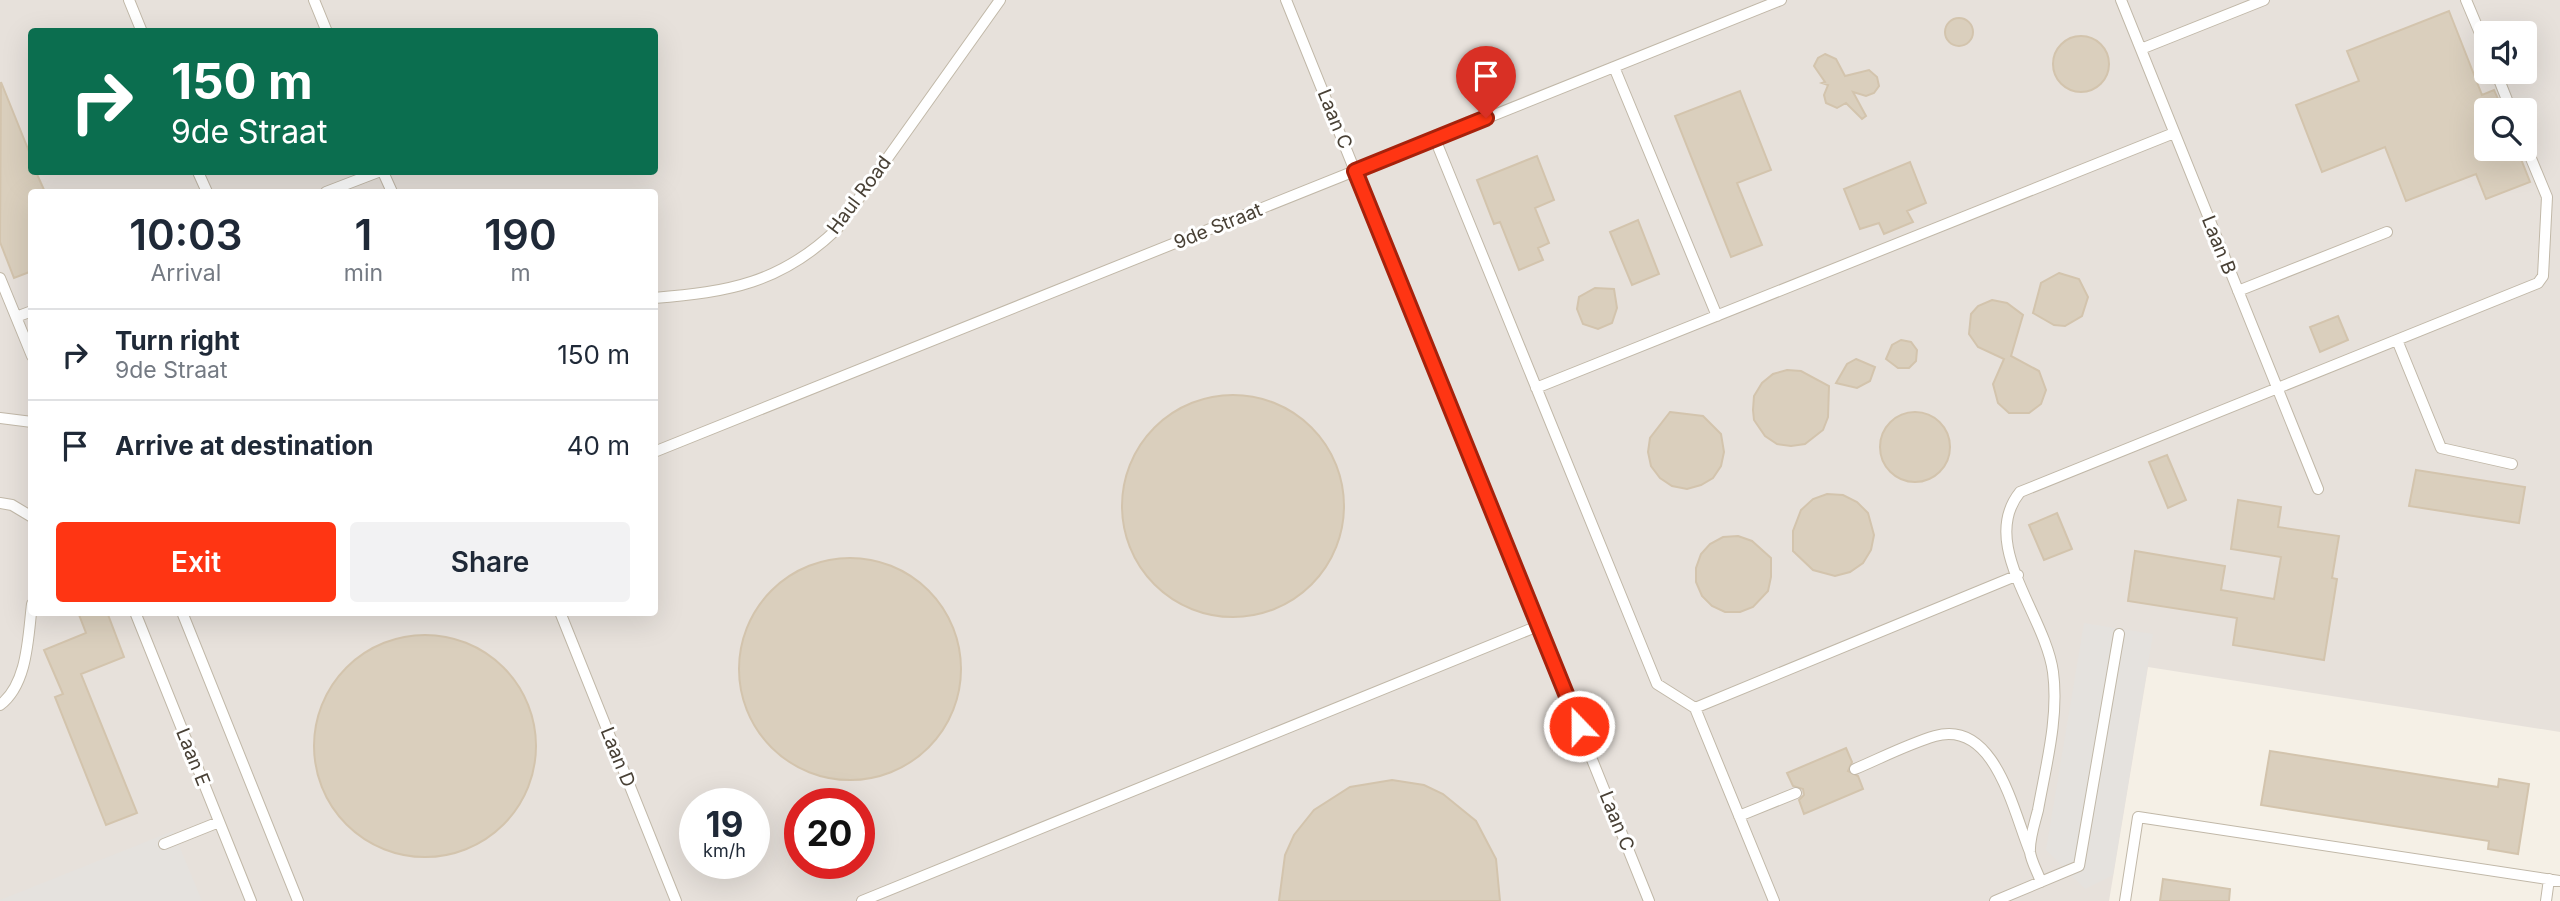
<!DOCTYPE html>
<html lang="en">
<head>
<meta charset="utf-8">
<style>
  :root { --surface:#fff; --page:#f2f2f3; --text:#1f2937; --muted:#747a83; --line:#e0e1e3; --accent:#ff3513 }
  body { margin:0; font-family:Inter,sans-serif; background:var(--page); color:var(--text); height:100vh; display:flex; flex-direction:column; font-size:26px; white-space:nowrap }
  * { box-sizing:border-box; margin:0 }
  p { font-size:23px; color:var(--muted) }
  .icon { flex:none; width:38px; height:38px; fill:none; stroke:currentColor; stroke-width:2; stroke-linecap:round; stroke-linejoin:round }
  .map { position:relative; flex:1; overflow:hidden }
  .sheet { position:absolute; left:28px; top:189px; width:630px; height:427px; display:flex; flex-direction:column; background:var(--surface); border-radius:7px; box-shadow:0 7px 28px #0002 }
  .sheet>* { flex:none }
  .hud { position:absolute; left:28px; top:28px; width:630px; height:147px; border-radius:7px; box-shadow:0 7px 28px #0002; background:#0b6e4f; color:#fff; overflow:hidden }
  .controls { position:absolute; left:2474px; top:21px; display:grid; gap:14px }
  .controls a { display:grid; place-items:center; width:63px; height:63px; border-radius:7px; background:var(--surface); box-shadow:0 7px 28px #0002; font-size:35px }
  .speed { position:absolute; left:679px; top:788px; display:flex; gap:14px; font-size:35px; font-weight:700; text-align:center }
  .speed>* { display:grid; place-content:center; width:91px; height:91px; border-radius:50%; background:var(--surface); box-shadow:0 7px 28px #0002; line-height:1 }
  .speed small { font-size:18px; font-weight:400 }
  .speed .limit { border:10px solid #d22; background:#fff; color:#111 }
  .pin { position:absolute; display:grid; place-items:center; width:60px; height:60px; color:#fff; margin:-72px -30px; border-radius:50% 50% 50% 0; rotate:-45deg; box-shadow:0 0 7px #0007 }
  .pin .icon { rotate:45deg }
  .me { position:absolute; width:77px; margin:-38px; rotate:338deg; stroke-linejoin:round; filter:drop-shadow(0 0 5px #0008) }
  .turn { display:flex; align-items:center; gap:24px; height:147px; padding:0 28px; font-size:32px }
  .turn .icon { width:91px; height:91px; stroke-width:2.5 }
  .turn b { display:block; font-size:49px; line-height:60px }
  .eta { display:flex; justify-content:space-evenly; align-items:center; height:119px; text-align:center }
  .eta b { font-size:42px; font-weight:600; line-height:49px }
  .cta { display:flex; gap:14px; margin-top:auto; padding:14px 28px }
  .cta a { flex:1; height:80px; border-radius:7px; background:var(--accent); color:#fff; font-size:28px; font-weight:600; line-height:80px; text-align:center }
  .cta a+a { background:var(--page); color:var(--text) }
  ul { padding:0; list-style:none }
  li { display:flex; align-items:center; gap:21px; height:91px; padding:0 28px; border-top:2px solid var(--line) }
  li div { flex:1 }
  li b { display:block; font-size:26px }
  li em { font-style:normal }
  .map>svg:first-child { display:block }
  .industrial { fill:#e7e1db; fill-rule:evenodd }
  .parking { fill:#e5e2de }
  .building { fill:#dacfbd; stroke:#d3c4ad; stroke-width:2 }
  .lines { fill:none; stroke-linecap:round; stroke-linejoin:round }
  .lane-casing { stroke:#c1b8a8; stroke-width:12 }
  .lane { stroke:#fff; stroke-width:10 }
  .route-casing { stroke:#a6220c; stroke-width:18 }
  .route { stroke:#ff3513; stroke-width:12 }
  .labels { text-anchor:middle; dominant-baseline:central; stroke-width:6; stroke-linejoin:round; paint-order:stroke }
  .street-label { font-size:19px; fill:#484035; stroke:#fff }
</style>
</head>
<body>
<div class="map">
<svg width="2560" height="901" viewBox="0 0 2560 901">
  <rect width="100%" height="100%" fill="#f5f0e6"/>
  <!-- industrial -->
  <path class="industrial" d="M 0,0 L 2560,0 L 2560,732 L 2148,667 L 2109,901 L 0,901 ZM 32,32 L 654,32 L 654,172 L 32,172 ZM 2487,33 L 2525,33 L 2525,72 L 2487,72 ZM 2487,110 L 2525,110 L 2525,149 L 2487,149 ZM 32,192 L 654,192 L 654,612 L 32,612 ZM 695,803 L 754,803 L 754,863 L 695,863 ZM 800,803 L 859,803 L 859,863 L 800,863 Z"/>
  <!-- parking -->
  <path class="parking" d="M 2084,623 L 2153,634 L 2113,875 L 2085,889 L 2046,850 Z
    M 173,831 L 202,901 L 0,901 L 0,900 Z"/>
  <!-- building -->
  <path class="building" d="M 2449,11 L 2482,95 L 2494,90 L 2503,110 L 2487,110 L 2487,149 L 2517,149 L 2530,182 L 2486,199 L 2476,174 L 2406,201 L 2385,147 L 2322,172 L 2296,105 L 2359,81 L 2347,51 Z
    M1945 32a14 14 0 1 1 28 0a14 14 0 1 1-28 0Z
    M2053 64a28 28 0 1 1 56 0a28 28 0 1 1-56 0Z
    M 1825,54 L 1836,59 L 1845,76 L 1869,70 L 1877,77 L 1879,86 L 1874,93 L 1866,96 L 1853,92 L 1866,116 L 1862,119 L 1846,103 L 1837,108 L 1826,103 L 1824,95 L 1828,85 L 1822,83 L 1825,82 L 1814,66 L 1818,58 Z
    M 1,82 L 32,159 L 32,172 L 36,172 L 45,192 L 32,192 L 32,271 L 14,278 L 0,242 Z
    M 1740,91 L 1771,170 L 1737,183 L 1762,245 L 1731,257 L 1675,116 Z
    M 1537,156 L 1554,200 L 1535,208 L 1549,243 L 1538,248 L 1543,260 L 1519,270 L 1500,222 L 1494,224 L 1477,180 Z
    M 1910,162 L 1926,203 L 1907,211 L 1913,222 L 1884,234 L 1879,223 L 1860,229 L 1844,189 Z
    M 1638,220 L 1659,274 L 1632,285 L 1610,232 Z
    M 2059,273 L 2079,279 L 2088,297 L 2082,316 L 2065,326 L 2054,325 L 2033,313 L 2041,283 Z
    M 1595,288 L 1614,289 L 1617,308 L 1612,323 L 1598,329 L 1583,324 L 1577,309 L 1579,297 Z
    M 1992,300 L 2007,303 L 2023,315 L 2011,356 L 2039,371 L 2046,390 L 2041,404 L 2029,413 L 2009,413 L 1998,403 L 1993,384 L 2004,359 L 1978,347 L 1969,334 L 1971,314 L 1978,306 Z
    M 2338,316 L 2348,340 L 2320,352 L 2310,327 Z
    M 1901,340 L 1911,342 L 1917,350 L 1916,361 L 1909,368 L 1898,368 L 1886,359 L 1892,345 Z
    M 1856,359 L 1875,367 L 1870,381 L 1857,388 L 1836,383 L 1847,364 Z
    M 1787,370 L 1801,371 L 1829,386 L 1828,417 L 1823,430 L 1805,444 L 1791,446 L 1777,444 L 1765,436 L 1754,420 L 1753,410 L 1754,396 L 1762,383 L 1773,374 Z
    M1122 506a111 111 0 1 1 222 0a111 111 0 1 1-222 0Z
    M1880 447a35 35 0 1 1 70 0a35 35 0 1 1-70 0Z
    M 1670,412 L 1703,416 L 1721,434 L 1724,452 L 1721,466 L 1713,478 L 1701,485 L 1687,489 L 1672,486 L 1660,478 L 1651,466 L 1648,452 L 1650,438 Z
    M 2167,455 L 2186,500 L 2168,508 L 2149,462 Z
    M 2416,470 L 2525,487 L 2519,523 L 2409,506 Z
    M 1827,494 L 1843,495 L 1857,502 L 1868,513 L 1874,535 L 1871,550 L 1863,563 L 1850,572 L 1835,576 L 1813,570 L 1793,551 L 1793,531 L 1801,510 L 1813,499 Z
    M 2238,500 L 2281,507 L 2278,527 L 2339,536 L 2332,578 L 2337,579 L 2324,660 L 2233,645 L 2237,618 L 2128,601 L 2135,551 L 2225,566 L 2221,590 L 2274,599 L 2281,557 L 2231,549 Z
    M 2057,513 L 2072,549 L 2044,560 L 2029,525 Z
    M 1738,536 L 1752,541 L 1771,558 L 1771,577 L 1768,591 L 1753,607 L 1740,612 L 1725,612 L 1712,606 L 1702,596 L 1696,582 L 1696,568 L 1701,554 L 1710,544 L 1723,537 Z
    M739 669a111 111 0 1 1 222 0a111 111 0 1 1-222 0Z
    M 78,612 L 107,612 L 124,657 L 81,674 L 137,813 L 106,825 L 55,697 L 63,694 L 44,650 L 86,633 Z
    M314 746a111 111 0 1 1 222 0a111 111 0 1 1-222 0Z
    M 1846,748 L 1852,762 L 1848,771 L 1858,776 L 1863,789 L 1804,814 L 1799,800 L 1804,795 L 1803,789 L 1793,786 L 1787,773 Z
    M 2270,751 L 2498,787 L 2499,779 L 2529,784 L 2518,854 L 2488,849 L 2489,841 L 2261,805 Z
    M 1392,780 L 1424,785 L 1443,794 L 1476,821 L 1496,859 L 1500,901 L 1279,901 L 1285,855 L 1294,835 L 1314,810 L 1350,787 Z
    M 2163,879 L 2230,889 L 2229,901 L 2160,901 Z"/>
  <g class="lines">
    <!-- lane casing -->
    <g class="lane-casing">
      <path id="lane" d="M 129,0 L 142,32
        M 314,0 L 327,32
        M 1286,0 L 1649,901
        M 2121,0 L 2318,489
        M 2466,0 L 2487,50
        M 2141,49 L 2264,0
        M 1614,67 L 1717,316
        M 2496,72 L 2511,110
        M 1435,139 L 1657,684 L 1695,708 L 1774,901
        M 198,172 L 207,192
        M 383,172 L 392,192
        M 326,192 L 378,172
        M 0,278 L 32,356
        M 2238,291 L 2387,232
        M 654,298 C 729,292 781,283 837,229 L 1000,0
        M 16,317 L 32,311
        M 2397,340 L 2441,448 L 2512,464
        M 1536,388 L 2174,133
        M 0,418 L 32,422
        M 654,452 L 1781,0
        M 0,503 L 12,505 L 32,517
        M 135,612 L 251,901
        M 182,612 L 298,901
        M 560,612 L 676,901
        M 0,705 C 28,684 28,636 32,604
        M 1695,708 L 2018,575
        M 1855,769 C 1881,758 1908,744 1935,736 C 1995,719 2013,811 2030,852
        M 1739,816 L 1796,793
        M 164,844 L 219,822
        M 2041,882 C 2038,873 2031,861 2030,852 C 2029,839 2035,822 2038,810 C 2046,765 2059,717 2053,672 C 2045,614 1978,544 2020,492 L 2538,283 L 2543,276 L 2547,197 L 2525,144
        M 862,901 L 1538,626
        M 1995,901 L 2079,866 L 2119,634
        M 2125,901 L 2138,817 L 2560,881
        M 2546,901 L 2549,879"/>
    </g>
    <!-- lane -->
    <use href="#lane" class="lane"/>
  </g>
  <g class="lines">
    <!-- route casing -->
    <g class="route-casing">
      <path id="route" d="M 1486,118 L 1355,171 L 1579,726"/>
    </g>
    <!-- route -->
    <use href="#route" class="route"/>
  </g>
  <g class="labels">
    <!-- street labels -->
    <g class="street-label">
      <text transform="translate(1335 119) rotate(68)">Laan C</text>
      <text transform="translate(859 195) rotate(-53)">Haul Road</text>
      <text transform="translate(1218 226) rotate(-22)">9de Straat</text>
      <text transform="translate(2219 245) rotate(68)">Laan B</text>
      <text transform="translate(193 757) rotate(68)">Laan E</text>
      <text transform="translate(618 757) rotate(68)">Laan D</text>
      <text transform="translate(1617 821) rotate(68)">Laan C</text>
    </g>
  </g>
</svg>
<div class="controls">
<a><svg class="icon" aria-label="sound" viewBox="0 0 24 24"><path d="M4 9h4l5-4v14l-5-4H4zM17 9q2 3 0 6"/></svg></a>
<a><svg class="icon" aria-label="search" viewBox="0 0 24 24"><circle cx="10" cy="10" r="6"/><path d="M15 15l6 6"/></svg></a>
</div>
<div class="speed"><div>19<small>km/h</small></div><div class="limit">20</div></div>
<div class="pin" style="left:1486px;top:118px;background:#d93025"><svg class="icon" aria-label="arrive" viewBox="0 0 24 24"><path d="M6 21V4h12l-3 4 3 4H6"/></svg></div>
<svg class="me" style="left:1579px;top:726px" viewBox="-20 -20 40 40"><circle r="17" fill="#ff3513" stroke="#fff" stroke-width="3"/><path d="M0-11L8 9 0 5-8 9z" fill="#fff"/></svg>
<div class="hud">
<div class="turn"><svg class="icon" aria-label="right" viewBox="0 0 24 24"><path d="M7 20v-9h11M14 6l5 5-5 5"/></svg><div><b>150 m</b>9de Straat</div></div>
</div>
<section class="sheet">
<div class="eta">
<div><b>10:03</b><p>Arrival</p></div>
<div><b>1</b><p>min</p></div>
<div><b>190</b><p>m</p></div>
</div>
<ul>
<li><svg class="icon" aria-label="right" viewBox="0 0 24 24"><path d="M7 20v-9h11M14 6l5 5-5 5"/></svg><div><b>Turn right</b><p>9de Straat</p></div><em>150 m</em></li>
<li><svg class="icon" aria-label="arrive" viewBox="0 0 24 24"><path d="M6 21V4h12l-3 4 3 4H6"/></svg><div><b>Arrive at destination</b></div><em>40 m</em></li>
</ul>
<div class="cta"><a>Exit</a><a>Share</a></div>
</section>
</div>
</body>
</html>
